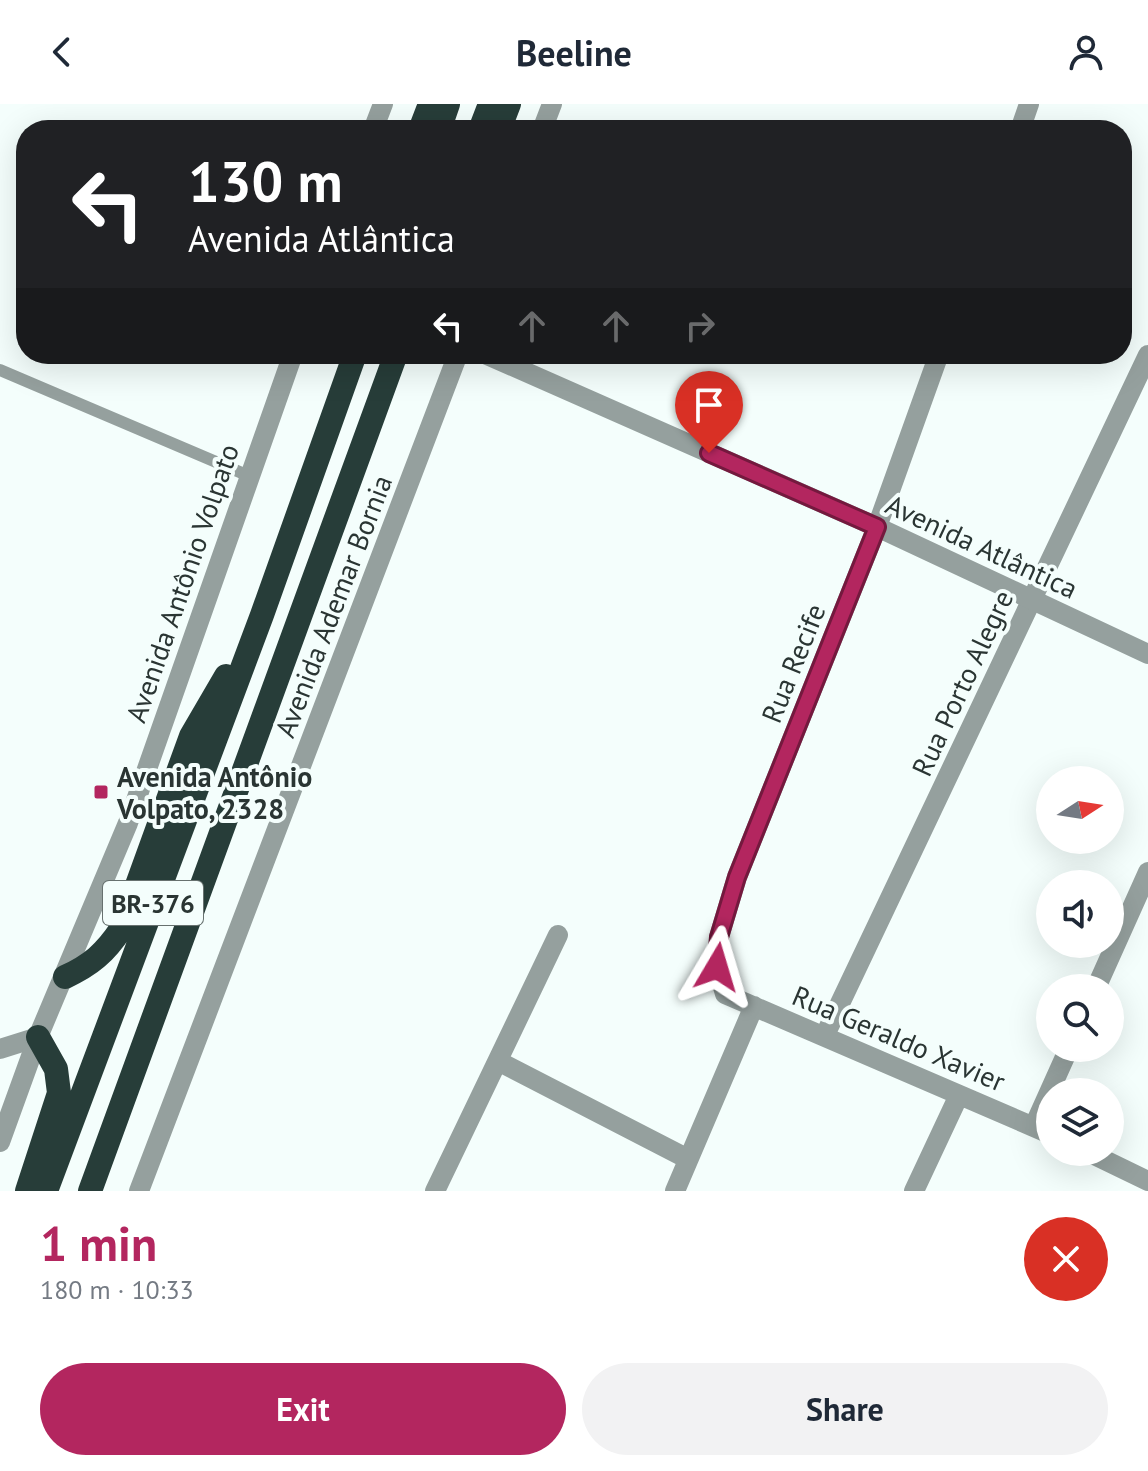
<!DOCTYPE html>
<html lang="en">
<head>
<meta charset="utf-8">
<style>
  :root { --surface:#fff; --page:#f2f2f3; --text:#1f2937; --muted:#747a83; --accent:#b3265f }
  body { margin:0; font-family:"PT Sans",sans-serif; background:var(--page); color:var(--text); height:100vh; display:flex; flex-direction:column; font-size:30px; white-space:nowrap }
  * { box-sizing:border-box; margin:0 }
  p { font-size:26px; color:var(--muted) }
  .icon { flex:none; width:44px; height:44px; fill:none; stroke:currentColor; stroke-width:2; stroke-linecap:round; stroke-linejoin:round }
  .map { position:relative; height:1087px; overflow:hidden }
  .details { display:flex; flex-direction:column; background:var(--surface); flex:1 }
  .details>* { flex:none }
  .hud { position:absolute; left:16px; top:16px; width:1116px; height:244px; border-radius:32px; box-shadow:0 8px 32px #0002; background:#202124; color:#fff; overflow:hidden }
  .needle { width:52px; rotate:78deg }
  .fabs { position:absolute; left:1036px; top:662px; display:grid; gap:16px }
  .fabs a { display:grid; place-items:center; width:88px; height:88px; border-radius:50%; background:var(--surface); box-shadow:0 8px 32px #0002; font-size:40px }
  .pin { position:absolute; display:grid; place-items:center; width:68px; height:68px; color:#fff; margin:-82px -34px; border-radius:50% 50% 50% 0; rotate:-45deg; box-shadow:0 0 8px #0007 }
  .pin .icon { rotate:45deg }
  .me { position:absolute; width:88px; margin:-44px; rotate:7deg; stroke-linejoin:round; filter:drop-shadow(0 0 6px #0008) }
  .turn { display:flex; align-items:center; gap:28px; height:168px; padding:0 40px; font-size:36px }
  .turn .icon { width:104px; height:104px; stroke-width:2.5 }
  .turn b { display:block; font-size:56px; line-height:68px }
  .lanes { display:flex; align-items:center; height:76px; padding:0 40px; background:#0003; justify-content:center; gap:40px; direction:ltr }
  .lanes .off { opacity:.35 }
  .round { display:grid; place-items:center; flex:none; width:84px; height:84px; border-radius:42px; background:var(--page) }
  .head { display:flex; align-items:center; justify-content:space-between; height:136px; padding:0 40px }
  h1 { font-size:48px; font-weight:700; line-height:60px; color:var(--accent) }
  .action { display:flex; gap:16px; margin-top:auto; padding:16px 40px }
  .action a { flex:1; height:92px; border-radius:48px; background:var(--accent); color:#fff; font-size:32px; font-weight:700; line-height:92px; text-align:center }
  .action a+a { background:var(--page); color:var(--text) }
  header { display:flex; justify-content:space-between; align-items:center; height:104px; padding:0 40px; background:var(--surface); font-size:36px; font-weight:700 }
  .map>svg:first-child { display:block }
  .lines { fill:none; stroke-linecap:round; stroke-linejoin:round }
  .service { stroke:#95a09e; stroke-width:12 }
  .minor { stroke:#95a09e; stroke-width:20 }
  .tertiary { stroke:#95a09e; stroke-width:20 }
  .motorway { stroke:#273d39; stroke-width:24 }
  .route-casing { stroke:#74193e; stroke-width:20 }
  .route { stroke:#b3265f; stroke-width:14 }
  .poi-dot { fill:#b3265f; stroke:#f4fefc; stroke-width:3 }
  .labels { text-anchor:middle; dominant-baseline:central; stroke-width:8; stroke-linejoin:round; paint-order:stroke }
  .shield { fill:#f4fefc; stroke:#67716f; stroke-width:2 }
  .shield-label { font-size:26px; font-weight:bold; fill:#2a3533 }
  .street-label { font-size:28px; fill:#2a3533; stroke:#f4fefc }
  .poi-label { font-size:28px; font-weight:bold; fill:#2a3533; stroke:#f4fefc; text-anchor:start }
</style>
</head>
<body>
<header><svg class="icon" aria-label="back" viewBox="0 0 24 24"><path d="M15 5l-7 7 7 7"/></svg>Beeline<svg class="icon" aria-label="person" viewBox="0 0 24 24"><circle cx="12" cy="8" r="4"/><path d="M4 21q1-7 8-7t8 7"/></svg></header>
<div class="map">
<svg width="1148" height="1087" viewBox="0 0 1148 1087">
  <rect width="100%" height="100%" fill="#f4fefc"/>
  <g class="lines">
    <!-- service -->
    <path class="service" d="M 0,266 L 249,372"/>
    <!-- minor -->
    <path class="minor" d="M 1020,26 L 1029,0
      M 939,250 L 877,423 L 737,773 L 719,833 L 717,863 L 725,890 L 1050,1030
      M 1096,884 L 1148,768
      M 825,931 L 1148,251
      M 0,945 L 38,933
      M 498,957 L 688,1055
      M 1034,1022 L 1069,944
      M 1088,1048 L 1148,1077
      M 435,1087 L 558,831
      M 675,1087 L 754,902
      M 914,1087 L 959,991"/>
    <!-- tertiary -->
    <path class="tertiary" d="M 373,26 L 383,0
      M 542,26 L 552,0
      M 485,250 L 877,423 L 1148,550
      M 0,1038 L 38,933 L 128,719 L 293,250
      M 139,1087 L 458,250"/>
    <!-- motorway -->
    <path class="motorway" d="M 420,26 L 430,0
      M 439,26 L 448,0
      M 480,26 L 490,0
      M 499,26 L 509,0
      M 65,873 C 91,861 105,849 121,825 L 191,632 L 226,572
      M 27,1087 L 59,989 L 56,965 L 38,933
      M 46,1087 L 262,511 L 355,250
      M 90,1087 L 396,250"/>
  </g>
  <g class="lines">
    <!-- route casing -->
    <g class="route-casing">
      <path id="route" d="M 709,349 L 877,423 L 737,773 L 719,833 L 717,863"/>
    </g>
    <!-- route -->
    <use href="#route" class="route"/>
  </g>
  <!-- markers -->
  <rect class="poi-dot" x="93" y="680" width="16" height="16" rx="4"/>
  <g class="labels">
    <!-- shield labels -->
    <rect class="shield" x="103" y="777" width="100" height="44" rx="6"/>
    <g class="shield-label">
      <text x="153" y="799">BR-376</text>
    </g>
    <!-- street labels -->
    <g class="street-label">
      <text transform="translate(982 442) rotate(25)">Avenida Atlântica</text>
      <text transform="translate(182 479) rotate(-71)">Avenida Antônio Volpato</text>
      <text transform="translate(333 502) rotate(-69)">Avenida Ademar Bornia</text>
      <text transform="translate(793 559) rotate(-68)">Rua Recife</text>
      <text transform="translate(962 579) rotate(-65)">Rua Porto Alegre</text>
      <text transform="translate(899 934) rotate(23)">Rua Geraldo Xavier</text>
    </g>
    <!-- poi labels -->
    <g class="poi-label">
      <text x="117" y="672">Avenida Antônio<tspan x="117" dy="32">Volpato, 2328</tspan></text>
    </g>
  </g>
</svg>
<div class="fabs">
<a><svg class="needle" viewBox="-14 -14 28 28"><path d="M0-13l5 13h-10z" fill="#e53935"/><path d="M0 13l5-13h-10z" fill="#747a83"/></svg></a>
<a><svg class="icon" aria-label="sound" viewBox="0 0 24 24"><path d="M4 9h4l5-4v14l-5-4H4zM17 9q2 3 0 6"/></svg></a>
<a><svg class="icon" aria-label="search" viewBox="0 0 24 24"><circle cx="10" cy="10" r="6"/><path d="M15 15l6 6"/></svg></a>
<a><svg class="icon" aria-label="layers" viewBox="0 0 24 24"><path d="M12 4l9 5-9 5-9-5zM3 14l9 5 9-5"/></svg></a>
</div>
<div class="pin" style="left:709px;top:349px;background:#d93025"><svg class="icon" aria-label="arrive" viewBox="0 0 24 24"><path d="M6 21V4h12l-3 4 3 4H6"/></svg></div>
<svg class="me" style="left:717px;top:863px" viewBox="-20 -20 40 40"><path d="M0-17L14 15 0 8-14 15z" fill="#b3265f" stroke="#fff" stroke-width="4"/></svg>
<div class="hud">
<div class="turn"><svg class="icon" aria-label="left" viewBox="0 0 24 24"><path d="M17 20v-9H6M10 6l-5 5 5 5"/></svg><div><b>130 m</b>Avenida Atlântica</div></div>
<div class="lanes"><svg class="icon" aria-label="left" viewBox="0 0 24 24"><path d="M17 20v-9H6M10 6l-5 5 5 5"/></svg><svg class="icon off" aria-label="ahead" viewBox="0 0 24 24"><path d="M12 20V5M6 11l6-6 6 6"/></svg><svg class="icon off" aria-label="ahead" viewBox="0 0 24 24"><path d="M12 20V5M6 11l6-6 6 6"/></svg><svg class="icon off" aria-label="right" viewBox="0 0 24 24"><path d="M7 20v-9h11M14 6l5 5-5 5"/></svg></div>
</div>
</div>
<section class="details">
<div class="head"><div><h1>1 min</h1><p>180 m · 10:33</p></div><a class="round" style="background:#d93025;color:#fff"><svg class="icon" aria-label="close" viewBox="0 0 24 24"><path d="M6 6l12 12M18 6L6 18"/></svg></a></div>
<div class="action"><a>Exit</a><a>Share</a></div>
</section>
</body>
</html>
